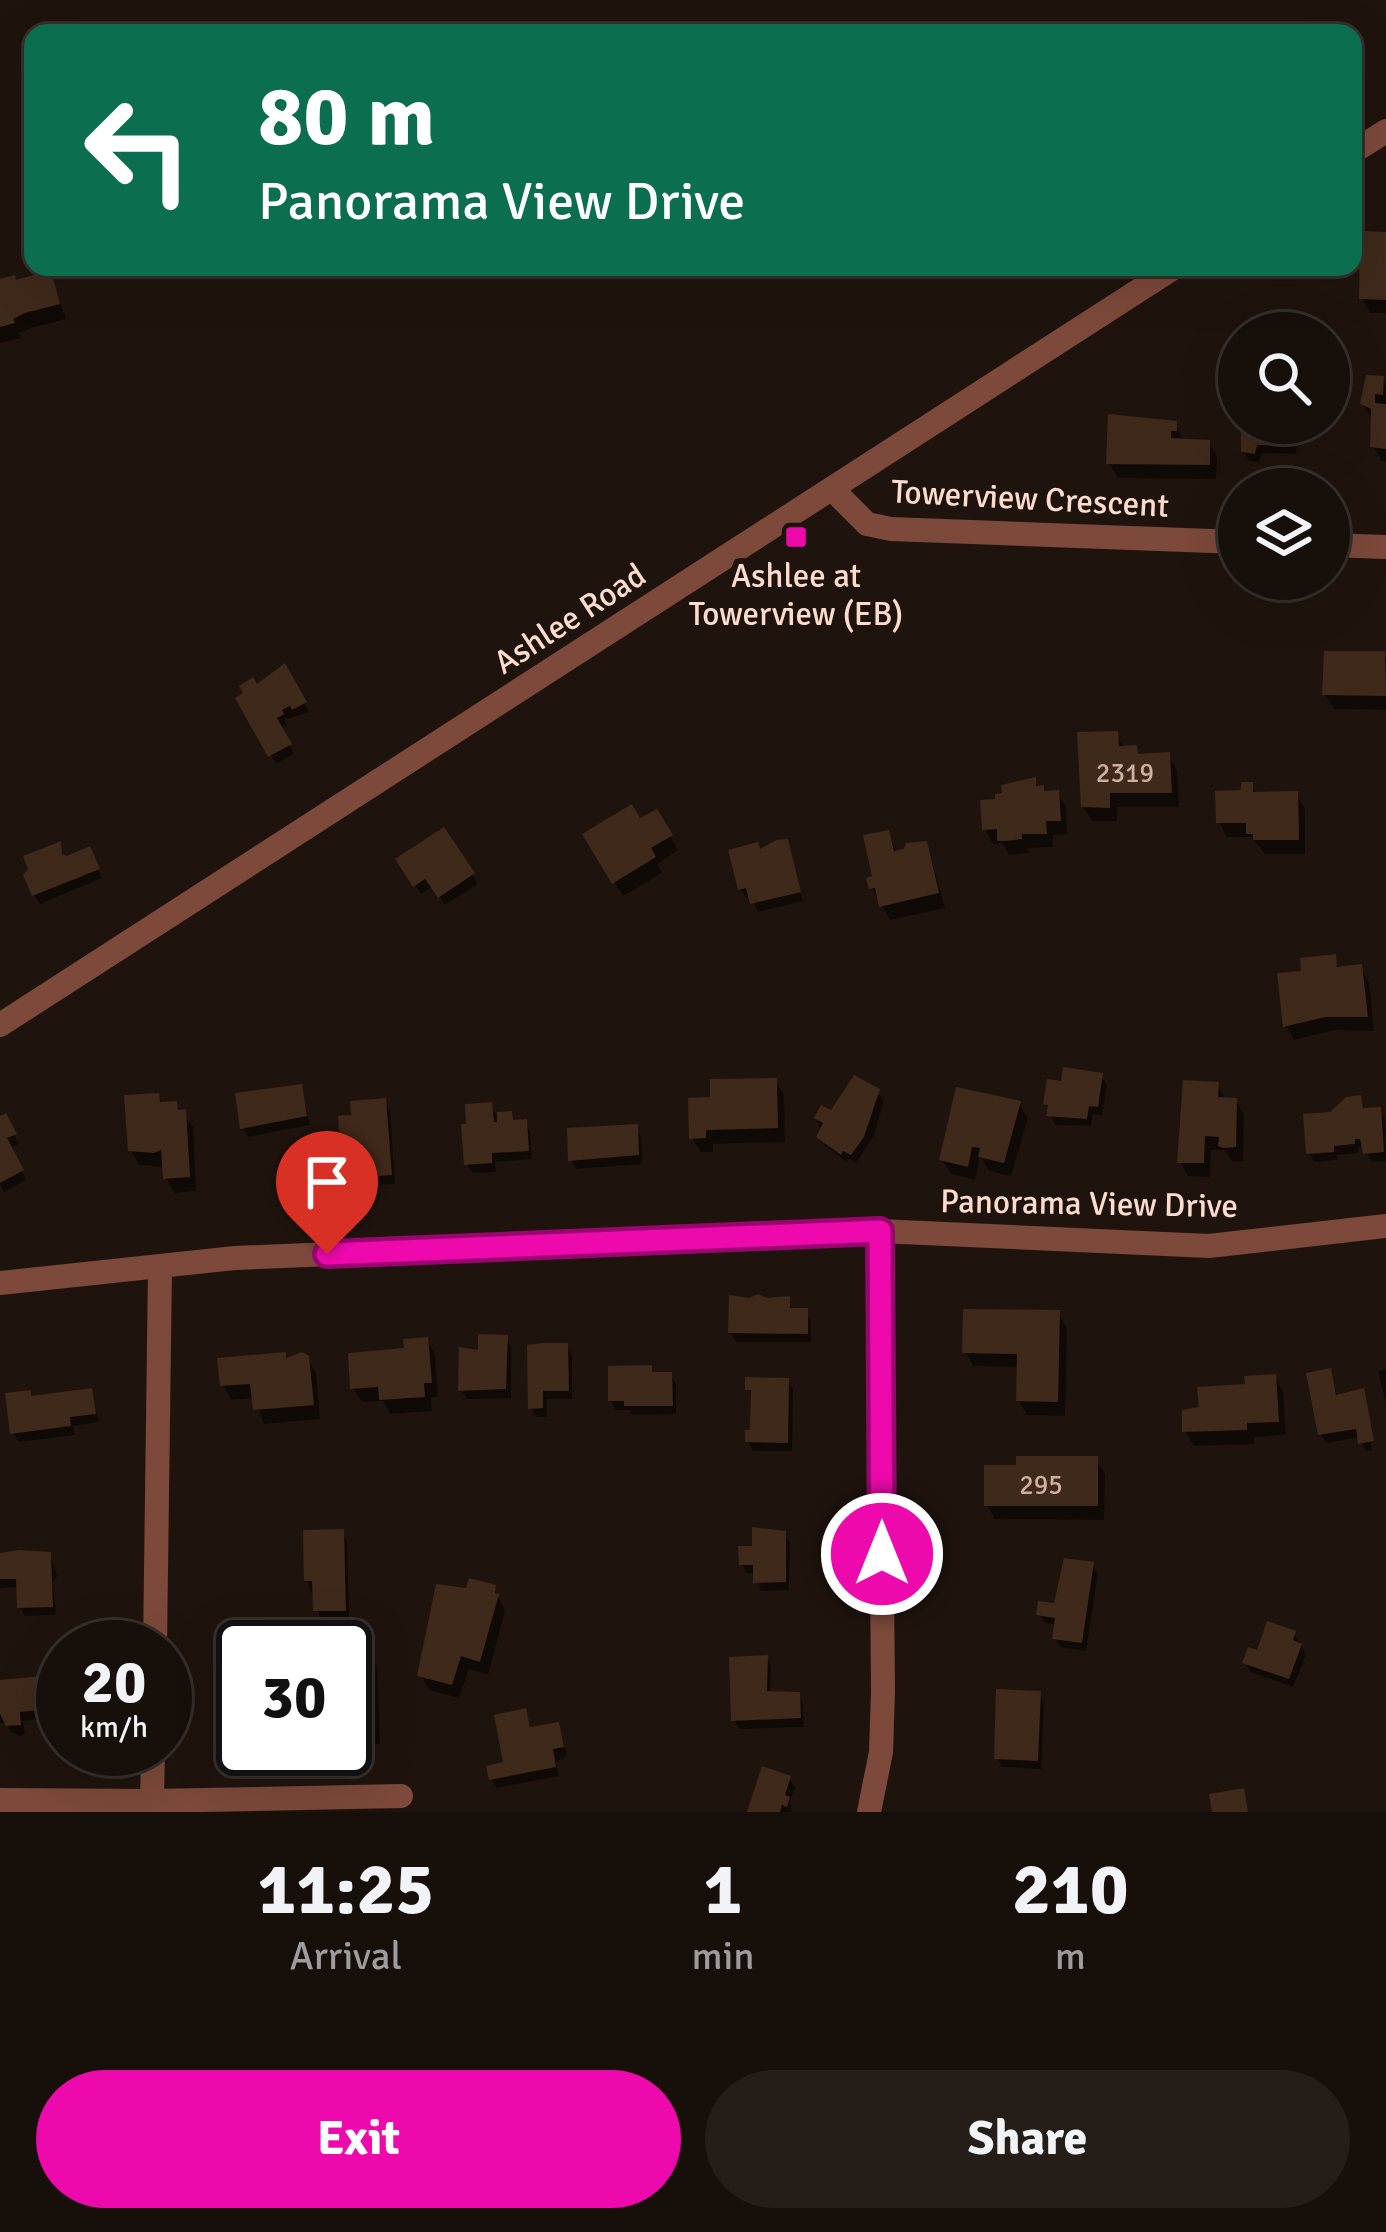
<!DOCTYPE html>
<html lang="en">
<head>
<meta charset="utf-8">
<style>
  :root { --surface:#170f0a; --page:#241d18; --text:#f1f3f6; --muted:#9e9c9c; --line:#362f2b; --accent:#ed09ac }
  body { margin:0; font-family:Signika,sans-serif; background:var(--page); color:var(--text); height:100vh; display:flex; flex-direction:column; font-size:45px; white-space:nowrap }
  * { box-sizing:border-box; margin:0 }
  p { font-size:39px; color:var(--muted) }
  .icon { flex:none; width:66px; height:66px; fill:none; stroke:currentColor; stroke-width:2; stroke-linecap:round; stroke-linejoin:round }
  .map { position:relative; height:1812px; overflow:hidden }
  .panel { display:flex; flex-direction:column; background:var(--surface); flex:1 }
  .panel>* { flex:none }
  .hud { position:absolute; left:24px; top:24px; width:1338px; height:252px; border-radius:24px; box-shadow:0 12px 48px #0002,0 0 0 3px var(--line); background:#0b6e4f; color:#fff; overflow:hidden }
  .controls { position:absolute; left:1218px; top:312px; display:grid; gap:24px }
  .controls a { display:grid; place-items:center; width:132px; height:132px; border-radius:50%; background:var(--surface); box-shadow:0 12px 48px #0002,0 0 0 3px var(--line); font-size:60px }
  .speed { position:absolute; left:36px; top:1620px; display:flex; gap:24px; font-size:60px; font-weight:700; text-align:center }
  .speed>* { display:grid; place-content:center; width:156px; height:156px; border-radius:50%; background:var(--surface); box-shadow:0 12px 48px #0002,0 0 0 3px var(--line); line-height:1 }
  .speed small { font-size:30px; font-weight:400 }
  .speed .limit { border:6px solid #111; border-radius:18px; background:#fff; color:#111 }
  .pin { position:absolute; display:grid; place-items:center; width:102px; height:102px; color:#fff; margin:-123px -51px; border-radius:50% 50% 50% 0; rotate:-45deg; box-shadow:0 0 12px #0007 }
  .pin .icon { rotate:45deg }
  .me { position:absolute; width:132px; margin:-66px; rotate:0deg; stroke-linejoin:round; filter:drop-shadow(0 0 9px #0008) }
  .turn { display:flex; align-items:center; gap:42px; height:252px; padding:0 36px; font-size:54px }
  .turn .icon { width:156px; height:156px; stroke-width:2.5 }
  .turn b { display:block; font-size:84px; line-height:102px }
  .eta { display:flex; justify-content:space-evenly; align-items:center; height:204px; text-align:center }
  .eta b { font-size:72px; font-weight:700; line-height:84px }
  .button { display:flex; gap:24px; margin-top:auto; padding:24px 36px }
  .button a { flex:1; height:138px; border-radius:72px; background:var(--accent); color:#fff; font-size:48px; font-weight:700; line-height:138px; text-align:center }
  .button a+a { background:var(--page); color:var(--text) }
  .map>svg:first-child { display:block }
  .shadow { fill:#0007 }
  .building { fill:#3f291a }
  .lines { fill:none; stroke-linecap:round; stroke-linejoin:round }
  .street { stroke:#7c493a; stroke-width:24 }
  .route-casing { stroke:#9a0670; stroke-width:30 }
  .route { stroke:#ed09ac; stroke-width:21 }
  .poi-dot { fill:#ed09ac; stroke:#1f140d; stroke-width:4.5 }
  .labels { text-anchor:middle; dominant-baseline:central; stroke-width:12; stroke-linejoin:round; paint-order:stroke }
  .number-label { font-size:27px; fill:#ceafa0 }
  .street-label { font-size:33px; fill:#fddccd; stroke:#1f140d }
  .poi-label { font-size:33px; fill:#fddccd; stroke:#1f140d }
</style>
</head>
<body>
<div class="map">
<svg width="1386" height="1812" viewBox="0 0 1386 1812">
  <rect width="100%" height="100%" fill="#1f140d"/>
  <!-- shadow -->
  <path class="shadow" d="M 1386,235 L 1386,313 L 1370,313 L 1362,298 Z
    M 49,274 L 66,319 L 34,327 L 19,333 L 21,338 L 0,343 L 0,282 L 16,283 Z
    M 1382,379 L 1386,385 L 1386,461 L 1382,461 L 1373,446 L 1371,418 L 1363,404 Z
    M 1175,423 L 1184,442 L 1209,443 L 1217,457 L 1216,479 L 1118,478 L 1109,464 Z
    M 1244,423 L 1297,423 L 1296,454 L 1262,453 L 1259,462 L 1249,461 L 1244,452 Z
    M 1327,654 L 1386,657 L 1386,710 L 1334,709 L 1325,695 Z
    M 284,667 L 309,712 L 284,720 L 287,725 L 280,728 L 294,754 L 276,764 L 239,699 Z
    M 1116,734 L 1124,748 L 1135,748 L 1140,757 L 1168,756 L 1177,770 L 1179,807 L 1117,807 L 1117,821 L 1092,821 L 1083,806 Z
    M 1034,781 L 1045,794 L 1057,793 L 1066,807 L 1067,834 L 1053,835 L 1053,847 L 1028,848 L 1029,853 L 1009,855 L 1002,843 L 993,844 L 985,829 L 998,802 Z
    M 1251,785 L 1257,795 L 1296,794 L 1305,809 L 1305,854 L 1265,854 L 1251,837 L 1227,837 L 1219,822 Z
    M 656,813 L 678,850 L 657,864 L 662,873 L 623,896 L 586,835 L 639,823 Z
    M 443,831 L 478,884 L 445,905 L 433,886 L 421,894 L 399,860 Z
    M 888,833 L 897,853 L 922,841 L 930,854 L 945,908 L 890,920 L 872,888 Z
    M 786,843 L 803,901 L 758,912 L 751,896 L 746,898 L 740,889 L 760,852 Z
    M 60,845 L 65,860 L 94,859 L 102,878 L 40,904 L 34,895 Z
    M 1334,958 L 1341,970 L 1360,967 L 1369,982 L 1374,1031 L 1334,1030 L 1294,1040 L 1286,1026 L 1305,973 Z
    M 1101,1076 L 1107,1085 L 1102,1115 L 1093,1114 L 1091,1126 L 1055,1125 L 1046,1103 L 1063,1084 Z
    M 776,1081 L 784,1095 L 785,1142 L 713,1144 L 713,1152 L 701,1152 L 692,1138 L 713,1100 Z
    M 1217,1085 L 1226,1101 L 1236,1101 L 1244,1115 L 1243,1161 L 1233,1162 L 1224,1150 L 1211,1150 L 1210,1177 L 1188,1176 L 1180,1162 Z
    M 301,1087 L 310,1125 L 248,1137 L 243,1128 Z
    M 878,1092 L 884,1101 L 874,1135 L 856,1163 L 849,1159 L 847,1162 L 825,1146 L 817,1118 Z
    M 158,1096 L 163,1105 L 175,1104 L 193,1127 L 196,1191 L 174,1193 L 166,1178 L 165,1167 L 139,1165 L 131,1151 Z
    M 1360,1098 L 1365,1111 L 1380,1110 L 1385,1119 L 1386,1161 L 1371,1162 L 1365,1147 L 1358,1148 L 1359,1153 L 1337,1155 L 1337,1160 L 1314,1162 L 1309,1153 L 1331,1115 Z
    M 385,1102 L 390,1111 L 395,1184 L 374,1185 L 368,1160 L 359,1161 L 359,1170 L 349,1171 L 344,1162 L 354,1117 Z
    M 1019,1104 L 1028,1118 L 1011,1176 L 989,1171 L 980,1156 L 975,1180 L 951,1174 L 942,1160 Z
    M 490,1105 L 496,1115 L 510,1114 L 515,1123 L 525,1122 L 530,1131 L 532,1159 L 495,1162 L 496,1172 L 472,1173 L 467,1164 Z
    M 5,1117 L 19,1144 L 10,1148 L 26,1180 L 4,1192 L 0,1184 L 0,1120 Z
    M 636,1128 L 641,1137 L 642,1164 L 576,1169 L 571,1160 Z
    M 788,1299 L 793,1311 L 806,1311 L 811,1321 L 811,1342 L 736,1342 L 731,1333 Z
    M 1058,1313 L 1067,1328 L 1065,1416 L 1027,1415 L 1019,1401 L 1020,1367 L 973,1366 L 965,1352 Z
    M 506,1337 L 511,1347 L 511,1398 L 467,1399 L 461,1390 L 481,1354 Z
    M 427,1340 L 435,1355 L 438,1397 L 431,1397 L 432,1411 L 390,1414 L 383,1401 L 362,1402 L 353,1388 Z
    M 567,1346 L 572,1355 L 572,1399 L 547,1399 L 547,1417 L 536,1417 L 531,1408 Z
    M 307,1358 L 316,1373 L 320,1419 L 264,1424 L 255,1398 L 231,1400 L 223,1385 L 287,1361 Z
    M 651,1368 L 654,1375 L 671,1375 L 676,1384 L 676,1414 L 632,1415 L 630,1410 L 616,1410 L 611,1401 Z
    M 1386,1369 L 1386,1403 L 1378,1371 Z
    M 1330,1371 L 1338,1398 L 1362,1392 L 1366,1398 L 1363,1398 L 1372,1450 L 1366,1452 L 1360,1437 L 1326,1443 L 1321,1434 Z
    M 1275,1377 L 1283,1392 L 1286,1435 L 1254,1437 L 1254,1444 L 1194,1446 L 1185,1431 L 1202,1410 Z
    M 788,1381 L 793,1390 L 792,1451 L 753,1451 L 748,1441 L 753,1434 L 753,1397 L 748,1389 Z
    M 91,1392 L 99,1422 L 73,1426 L 75,1435 L 19,1442 L 13,1433 L 32,1399 Z
    M 1096,1459 L 1105,1474 L 1104,1520 L 995,1519 L 987,1505 Z
    M 342,1532 L 347,1541 L 349,1619 L 321,1620 L 307,1580 Z
    M 784,1533 L 790,1543 L 789,1590 L 761,1591 L 756,1574 L 747,1573 L 742,1564 L 755,1549 Z
    M 50,1555 L 57,1576 L 53,1583 L 56,1615 L 25,1616 L 20,1607 L 20,1587 L 0,1588 L 0,1556 Z
    M 1092,1565 L 1098,1574 L 1086,1651 L 1060,1647 L 1055,1638 L 1057,1625 L 1045,1623 L 1039,1614 L 1057,1606 Z
    M 494,1588 L 505,1611 L 488,1675 L 469,1669 L 459,1698 L 429,1690 L 421,1675 L 468,1591 Z
    M 1294,1633 L 1306,1655 L 1293,1687 L 1251,1672 L 1245,1663 Z
    M 345,1652 L 369,1652 L 377,1666 L 380,1744 L 345,1745 Z
    M 766,1658 L 771,1667 L 770,1695 L 798,1695 L 803,1704 L 804,1727 L 740,1729 L 734,1720 Z
    M 52,1679 L 59,1708 L 44,1710 L 45,1718 L 23,1721 L 25,1734 L 20,1736 L 11,1732 L 6,1722 L 0,1723 L 0,1683 Z
    M 1039,1694 L 1044,1703 L 1041,1769 L 1002,1767 L 997,1758 Z
    M 525,1712 L 532,1730 L 558,1725 L 567,1756 L 556,1762 L 559,1776 L 497,1788 L 492,1779 L 507,1764 Z
    M 789,1778 L 795,1787 L 790,1802 L 792,1812 L 751,1812 Z"/>
  <!-- building -->
  <path class="building" d="M 1360,231 L 1386,232 L 1386,300 L 1359,299 Z
    M 51,270 L 60,304 L 25,313 L 13,319 L 15,323 L 0,327 L 0,279 L 15,275 L 16,280 Z
    M 1366,375 L 1384,376 L 1383,395 L 1375,394 L 1375,403 L 1386,404 L 1386,449 L 1370,447 L 1371,409 L 1360,404 Z
    M 1108,414 L 1177,421 L 1177,431 L 1171,431 L 1171,438 L 1210,440 L 1210,465 L 1106,464 Z
    M 1241,423 L 1293,423 L 1292,446 L 1257,445 L 1255,454 L 1241,452 Z
    M 1324,651 L 1385,651 L 1386,696 L 1322,695 Z
    M 285,663 L 307,702 L 292,710 L 290,706 L 282,710 L 284,714 L 277,718 L 292,744 L 268,757 L 235,698 L 243,693 L 239,686 L 253,677 L 257,684 Z
    M 1118,731 L 1119,746 L 1137,745 L 1138,754 L 1170,752 L 1172,793 L 1110,793 L 1110,808 L 1081,807 L 1077,732 Z
    M 1036,777 L 1036,786 L 1044,785 L 1044,791 L 1059,790 L 1061,821 L 1046,821 L 1047,834 L 1022,834 L 1022,839 L 1005,841 L 997,841 L 997,829 L 982,830 L 980,800 L 995,799 L 995,794 L 1002,793 L 1001,785 Z
    M 1241,782 L 1253,782 L 1253,792 L 1298,791 L 1299,840 L 1253,840 L 1253,834 L 1246,834 L 1246,823 L 1216,823 L 1215,791 L 1241,790 Z
    M 632,804 L 640,818 L 657,809 L 673,835 L 651,848 L 656,857 L 612,884 L 582,834 Z
    M 444,827 L 475,873 L 438,898 L 425,879 L 413,887 L 395,859 Z
    M 889,830 L 894,851 L 904,849 L 906,843 L 927,841 L 939,893 L 879,907 L 875,888 L 869,889 L 866,878 L 872,876 L 863,835 Z
    M 788,839 L 801,892 L 750,904 L 746,888 L 738,890 L 728,850 L 758,842 L 760,849 L 776,840 Z
    M 61,841 L 62,854 L 67,856 L 90,846 L 100,869 L 32,896 L 23,875 L 28,869 L 23,856 Z
    M 1336,954 L 1337,967 L 1362,964 L 1368,1017 L 1325,1017 L 1283,1027 L 1277,973 L 1301,971 L 1300,958 Z
    M 1063,1067 L 1103,1073 L 1098,1107 L 1089,1106 L 1087,1119 L 1046,1116 L 1048,1105 L 1043,1104 L 1047,1079 L 1061,1081 Z
    M 854,1075 L 880,1089 L 864,1137 L 851,1155 L 843,1151 L 841,1155 L 816,1137 L 823,1123 L 814,1118 L 821,1105 L 831,1110 Z
    M 777,1078 L 778,1128 L 706,1130 L 706,1138 L 689,1139 L 688,1098 L 710,1097 L 710,1079 Z
    M 1183,1080 L 1219,1082 L 1218,1097 L 1237,1098 L 1236,1147 L 1223,1148 L 1218,1146 L 1219,1137 L 1205,1136 L 1204,1163 L 1177,1163 Z
    M 302,1084 L 307,1116 L 240,1129 L 235,1093 Z
    M 956,1087 L 1021,1101 L 1004,1163 L 978,1157 L 980,1148 L 972,1147 L 968,1167 L 939,1160 Z
    M 159,1093 L 160,1102 L 177,1101 L 178,1110 L 186,1109 L 190,1177 L 163,1179 L 161,1150 L 154,1153 L 128,1151 L 124,1095 Z
    M 1361,1095 L 1363,1108 L 1381,1107 L 1384,1152 L 1363,1154 L 1360,1139 L 1355,1139 L 1355,1144 L 1334,1146 L 1334,1152 L 1306,1154 L 1303,1114 L 1330,1112 L 1346,1097 Z
    M 386,1098 L 392,1175 L 366,1177 L 364,1152 L 355,1152 L 356,1162 L 341,1163 L 338,1116 L 351,1115 L 350,1101 Z
    M 492,1102 L 494,1122 L 497,1122 L 497,1112 L 512,1111 L 513,1120 L 527,1119 L 529,1151 L 492,1153 L 492,1163 L 464,1165 L 461,1124 L 466,1124 L 465,1104 Z
    M 6,1113 L 17,1134 L 7,1138 L 24,1170 L 0,1183 L 0,1116 Z
    M 638,1124 L 639,1155 L 568,1161 L 567,1128 Z
    M 758,1294 L 767,1298 L 790,1296 L 790,1308 L 808,1308 L 808,1334 L 728,1333 L 729,1295 L 749,1298 Z
    M 963,1309 L 1060,1310 L 1058,1402 L 1016,1401 L 1017,1354 L 962,1353 Z
    M 478,1334 L 508,1335 L 506,1389 L 458,1391 L 459,1347 L 478,1350 Z
    M 428,1337 L 432,1383 L 424,1383 L 425,1397 L 379,1400 L 378,1387 L 350,1389 L 348,1353 L 404,1348 L 403,1339 Z
    M 544,1343 L 568,1343 L 569,1391 L 543,1391 L 543,1408 L 528,1409 L 527,1345 Z
    M 286,1352 L 286,1358 L 302,1352 L 309,1356 L 314,1405 L 253,1410 L 250,1384 L 220,1386 L 217,1358 Z
    M 652,1365 L 652,1372 L 672,1372 L 673,1406 L 624,1406 L 624,1401 L 608,1401 L 608,1366 Z
    M 1331,1368 L 1336,1395 L 1364,1388 L 1374,1441 L 1358,1444 L 1356,1429 L 1318,1435 L 1306,1373 Z
    M 1276,1374 L 1279,1422 L 1247,1423 L 1247,1430 L 1182,1432 L 1182,1410 L 1199,1407 L 1197,1387 L 1245,1384 L 1244,1376 Z
    M 745,1377 L 789,1378 L 788,1443 L 745,1442 L 745,1430 L 750,1430 L 751,1390 L 745,1390 Z
    M 92,1388 L 96,1414 L 70,1417 L 71,1426 L 10,1434 L 5,1393 L 31,1390 L 31,1396 Z
    M 1016,1456 L 1098,1456 L 1098,1506 L 984,1506 L 984,1465 L 1016,1465 Z
    M 752,1527 L 786,1531 L 786,1582 L 753,1583 L 753,1565 L 739,1565 L 738,1546 L 752,1546 Z
    M 344,1529 L 346,1611 L 313,1611 L 312,1581 L 304,1581 L 303,1530 Z
    M 19,1550 L 51,1552 L 53,1607 L 17,1608 L 16,1579 L 0,1579 L 0,1553 Z
    M 1064,1558 L 1094,1562 L 1082,1643 L 1052,1639 L 1055,1618 L 1036,1615 L 1038,1601 L 1054,1603 Z
    M 469,1578 L 496,1585 L 495,1593 L 499,1594 L 480,1662 L 461,1656 L 452,1685 L 417,1676 L 436,1584 L 466,1588 Z
    M 1267,1621 L 1296,1631 L 1293,1640 L 1302,1644 L 1289,1679 L 1242,1663 L 1248,1647 L 1257,1650 Z
    M 345,1649 L 370,1649 L 373,1730 L 345,1731 Z
    M 768,1655 L 767,1691 L 800,1692 L 801,1718 L 731,1721 L 729,1657 Z
    M 235,1660 L 243,1660 L 243,1721 L 235,1721 Z
    M 53,1675 L 56,1699 L 41,1701 L 41,1710 L 20,1712 L 21,1725 L 6,1726 L 0,1714 L 0,1680 Z
    M 996,1689 L 1041,1691 L 1038,1761 L 994,1759 Z
    M 526,1708 L 530,1727 L 559,1722 L 564,1747 L 553,1749 L 556,1767 L 489,1780 L 486,1766 L 503,1762 L 494,1715 Z
    M 762,1766 L 791,1776 L 785,1795 L 790,1797 L 787,1807 L 782,1805 L 780,1812 L 747,1812 Z
    M 1244,1788 L 1248,1812 L 1212,1812 L 1209,1794 Z"/>
  <g class="lines">
    <!-- street -->
    <path class="street" d="M 1353,152 L 1386,131
      M 832,489 L 867,524 L 891,529 L 1239,542
      M 1329,545 L 1386,547
      M 0,1025 L 1175,267
      M 0,1283 L 235,1258 L 879,1231 L 1209,1246 L 1386,1226
      M 155,1647 L 160,1268
      M 0,1800 L 152,1801 L 401,1796
      M 152,1801 L 153,1749
      M 869,1812 L 881,1752 L 883,1692 L 879,1231"/>
  </g>
  <g class="lines">
    <!-- route casing -->
    <g class="route-casing">
      <path id="route" d="M 327,1254 L 880,1231 L 882,1554"/>
    </g>
    <!-- route -->
    <use href="#route" class="route"/>
  </g>
  <!-- markers -->
  <rect class="poi-dot" x="784" y="525" width="24" height="24" rx="6"/>
  <g class="labels">
    <!-- number labels -->
    <g class="number-label">
      <text x="1125" y="773">2319</text>
      <text x="1041" y="1485">295</text>
    </g>
    <!-- street labels -->
    <g class="street-label">
      <text transform="translate(1030 499) rotate(3)">Towerview Crescent</text>
      <text transform="translate(570 619) rotate(-33)">Ashlee Road</text>
      <text transform="translate(1089 1204) rotate(1)">Panorama View Drive</text>
    </g>
    <!-- poi labels -->
    <g class="poi-label">
      <text x="796" y="576">Ashlee at<tspan x="796" dy="38">Towerview (EB)</tspan></text>
    </g>
  </g>
</svg>
<div class="controls">
<a><svg class="icon" aria-label="search" viewBox="0 0 24 24"><circle cx="10" cy="10" r="6"/><path d="M15 15l6 6"/></svg></a>
<a><svg class="icon" aria-label="layers" viewBox="0 0 24 24"><path d="M12 4l9 5-9 5-9-5zM3 14l9 5 9-5"/></svg></a>
</div>
<div class="speed"><div>20<small>km/h</small></div><div class="limit">30</div></div>
<div class="pin" style="left:327px;top:1254px;background:#d93025"><svg class="icon" aria-label="arrive" viewBox="0 0 24 24"><path d="M6 21V4h12l-3 4 3 4H6"/></svg></div>
<svg class="me" style="left:882px;top:1554px" viewBox="-20 -20 40 40"><circle r="17" fill="#ed09ac" stroke="#fff" stroke-width="3"/><path d="M0-11L8 9 0 5-8 9z" fill="#fff"/></svg>
<div class="hud">
<div class="turn"><svg class="icon" aria-label="left" viewBox="0 0 24 24"><path d="M17 20v-9H6M10 6l-5 5 5 5"/></svg><div><b>80 m</b>Panorama View Drive</div></div>
</div>
</div>
<section class="panel">
<div class="eta">
<div><b>11:25</b><p>Arrival</p></div>
<div><b>1</b><p>min</p></div>
<div><b>210</b><p>m</p></div>
</div>
<div class="button"><a>Exit</a><a>Share</a></div>
</section>
</body>
</html>
